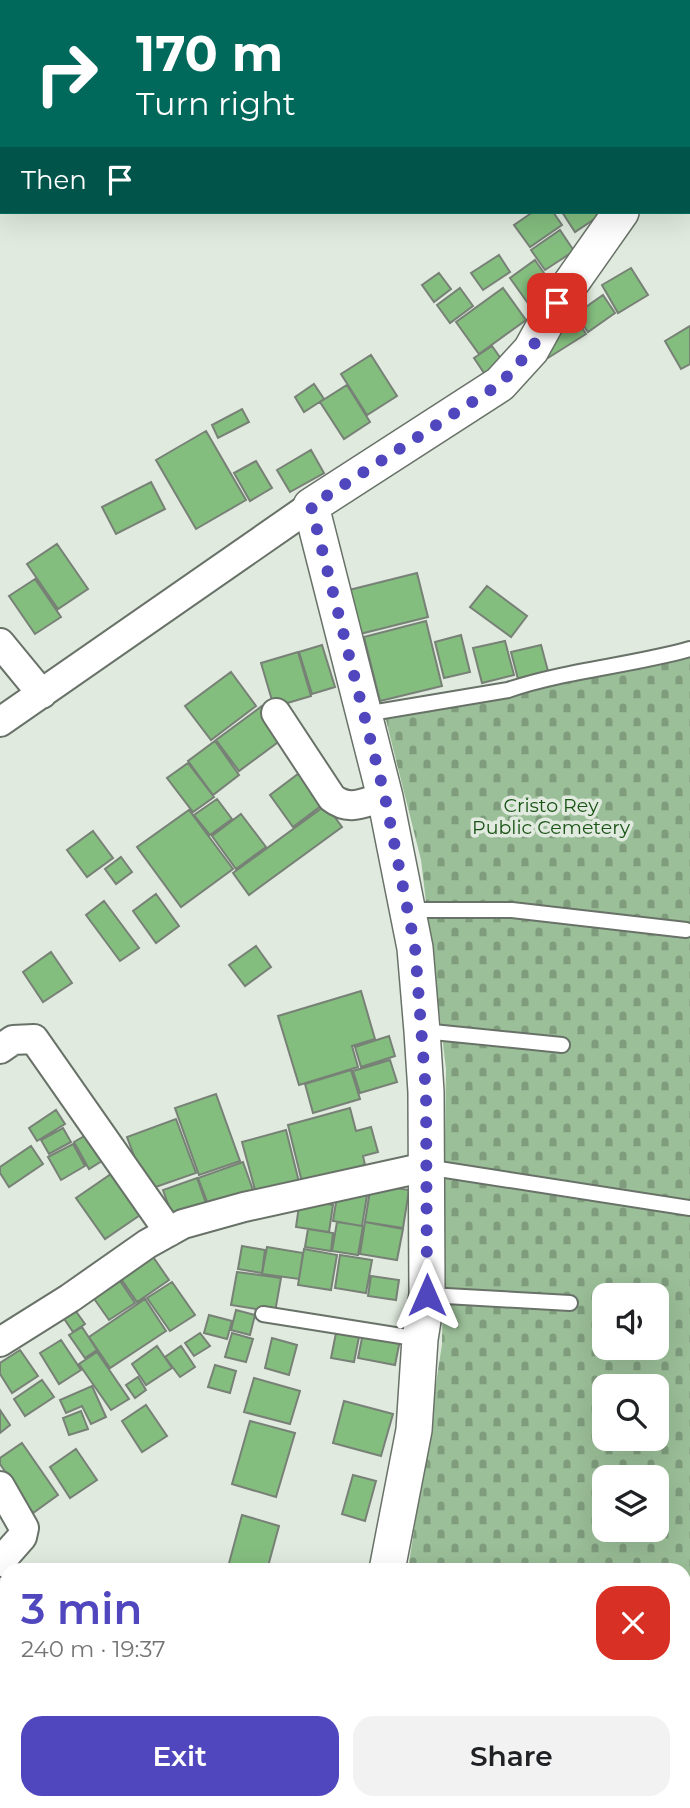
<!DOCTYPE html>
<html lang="en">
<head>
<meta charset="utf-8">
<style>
  :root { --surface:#fff; --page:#f2f2f2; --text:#202124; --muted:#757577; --accent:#5047be }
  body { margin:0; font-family:Montserrat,sans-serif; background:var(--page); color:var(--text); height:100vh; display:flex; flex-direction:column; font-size:26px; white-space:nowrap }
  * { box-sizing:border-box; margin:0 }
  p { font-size:23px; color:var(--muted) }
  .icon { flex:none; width:38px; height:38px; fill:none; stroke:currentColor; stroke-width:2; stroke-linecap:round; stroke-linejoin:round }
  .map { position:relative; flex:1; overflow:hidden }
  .panel { position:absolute; left:0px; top:1563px; width:691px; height:247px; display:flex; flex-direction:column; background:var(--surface); border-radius:21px 21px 0 0; box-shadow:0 7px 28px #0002 }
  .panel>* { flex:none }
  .top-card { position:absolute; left:0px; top:0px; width:691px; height:214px; box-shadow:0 7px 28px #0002; background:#00695c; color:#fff; overflow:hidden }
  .buttons { position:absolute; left:592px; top:1283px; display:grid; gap:14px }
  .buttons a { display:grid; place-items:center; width:77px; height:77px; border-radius:14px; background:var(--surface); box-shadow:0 7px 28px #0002; font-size:35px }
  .pin { position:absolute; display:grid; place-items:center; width:60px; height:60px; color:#fff; margin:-30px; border-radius:14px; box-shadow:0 4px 10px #0006 }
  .me { position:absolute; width:77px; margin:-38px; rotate:0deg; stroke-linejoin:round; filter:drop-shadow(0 0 5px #0008) }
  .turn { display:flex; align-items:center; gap:24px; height:147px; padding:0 21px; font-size:32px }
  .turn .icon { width:91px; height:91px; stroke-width:2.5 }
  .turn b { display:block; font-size:49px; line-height:60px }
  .then { display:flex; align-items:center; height:66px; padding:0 21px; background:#0003; gap:14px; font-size:26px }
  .round { display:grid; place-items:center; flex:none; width:74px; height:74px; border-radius:21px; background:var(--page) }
  .overview { display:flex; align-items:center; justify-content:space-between; height:119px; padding:0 21px }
  h1 { font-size:42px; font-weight:600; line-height:52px; color:var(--accent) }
  .primary-button { display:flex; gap:14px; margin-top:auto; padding:14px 21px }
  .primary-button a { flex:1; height:80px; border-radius:21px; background:var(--accent); color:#fff; font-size:28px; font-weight:600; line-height:80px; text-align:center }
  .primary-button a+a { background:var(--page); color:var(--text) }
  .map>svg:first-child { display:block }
  .cemetery { fill:url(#cemetery-stones); fill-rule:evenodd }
  .building { fill:#84be7f; stroke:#778176; stroke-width:2 }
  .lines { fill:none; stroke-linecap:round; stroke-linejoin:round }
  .service-casing { stroke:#697268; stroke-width:18 }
  .minor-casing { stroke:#697268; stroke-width:32 }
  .tertiary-casing { stroke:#697268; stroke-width:38 }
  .service { stroke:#fff; stroke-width:14 }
  .minor { stroke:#fff; stroke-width:28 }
  .tertiary { stroke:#fff; stroke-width:35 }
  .route { stroke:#5047be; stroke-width:12; stroke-dasharray:0 21.6 }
  .labels { text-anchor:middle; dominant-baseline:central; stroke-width:7; stroke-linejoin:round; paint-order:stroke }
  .park-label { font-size:19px; fill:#195315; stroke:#e0eade }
</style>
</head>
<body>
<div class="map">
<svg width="690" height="1808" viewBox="0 0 690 1808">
  <defs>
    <pattern id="cemetery-stones" width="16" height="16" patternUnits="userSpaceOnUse" patternTransform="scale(1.75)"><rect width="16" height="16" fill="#9bbf98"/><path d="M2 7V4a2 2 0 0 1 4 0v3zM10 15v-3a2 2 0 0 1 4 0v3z" fill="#7f9c7d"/></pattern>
  </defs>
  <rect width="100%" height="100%" fill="#e0eade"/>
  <!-- cemetery -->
  <path class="cemetery" d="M 690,650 L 690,1695 L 684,1702 L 684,1570 L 408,1570 L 442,1344 L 446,1069 L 421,860 L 382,704 ZM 604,1295 L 656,1295 L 656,1348 L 604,1348 ZM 604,1386 L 656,1386 L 656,1438 L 604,1438 ZM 604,1477 L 656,1477 L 656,1530 L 604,1530 Z"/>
  <!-- building -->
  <path class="building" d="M 533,212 L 553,212 L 562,225 L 530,247 L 514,225 Z
    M 562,212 L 605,212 L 575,232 Z
    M 560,230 L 574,251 L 545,270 L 531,250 Z
    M 499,255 L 510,272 L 483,290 L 471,273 Z
    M 535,260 L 555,289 L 530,306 L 510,278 Z
    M 631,268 L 648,295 L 618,313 L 602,285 Z
    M 439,273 L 451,289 L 434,302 L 422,285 Z
    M 460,288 L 473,306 L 450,323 L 437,305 Z
    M 503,288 L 526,320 L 479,354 L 456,322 Z
    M 603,295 L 615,313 L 588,332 L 576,314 Z
    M 578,321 L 586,334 L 548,358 L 540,346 Z
    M 690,326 L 690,364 L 681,369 L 665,341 Z
    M 492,346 L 504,363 L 486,376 L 474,358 Z
    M 371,355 L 397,396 L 367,415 L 341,374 Z
    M 314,384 L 324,399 L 304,412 L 295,397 Z
    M 347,385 L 370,422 L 344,439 L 320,402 Z
    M 242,409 L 249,422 L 218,438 L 212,425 Z
    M 206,431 L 246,500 L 196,529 L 156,460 Z
    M 311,450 L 324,473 L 290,492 L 277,470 Z
    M 256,461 L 272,488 L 250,501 L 234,473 Z
    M 151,482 L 165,509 L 116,534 L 102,507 Z
    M 57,544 L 88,589 L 58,609 L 27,564 Z
    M 417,573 L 428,617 L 356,635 L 345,591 Z
    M 35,579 L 61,617 L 35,634 L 9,596 Z
    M 487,586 L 527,616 L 511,637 L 470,607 Z
    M 426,621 L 442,686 L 380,701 L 364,637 Z
    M 461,635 L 470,672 L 444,678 L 435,642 Z
    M 505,641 L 514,675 L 482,683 L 473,648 Z
    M 322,645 L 335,687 L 312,694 L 299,652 Z
    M 541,645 L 548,671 L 518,679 L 511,652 Z
    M 298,652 L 311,696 L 274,707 L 261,663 Z
    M 231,672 L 256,706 L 211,740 L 185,706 Z
    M 262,706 L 285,737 L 239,771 L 216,740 Z
    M 215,741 L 239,775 L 213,795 L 188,761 Z
    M 188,763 L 214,797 L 193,812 L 167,778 Z
    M 302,771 L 326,802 L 293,827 L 270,795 Z
    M 217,799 L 232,819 L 210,835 L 194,815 Z
    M 326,805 L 342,827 L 249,895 L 233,873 Z
    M 189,810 L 233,869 L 181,907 L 137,847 Z
    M 241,814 L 266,847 L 236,869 L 212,836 Z
    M 93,831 L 113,858 L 87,877 L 67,850 Z
    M 121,857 L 132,872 L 116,884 L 105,869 Z
    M 156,894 L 179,926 L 156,943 L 133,911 Z
    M 104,901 L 139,948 L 120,961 L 86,915 Z
    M 256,946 L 271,967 L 245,986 L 229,965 Z
    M 51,952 L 72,983 L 43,1002 L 23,972 Z
    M 361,991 L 375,1039 L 352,1046 L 358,1067 L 299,1085 L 278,1016 Z
    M 389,1036 L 395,1056 L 361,1067 L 355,1047 Z
    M 390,1060 L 397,1082 L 360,1093 L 353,1071 Z
    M 351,1070 L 360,1099 L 313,1113 L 305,1084 Z
    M 216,1094 L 240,1161 L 199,1175 L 175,1108 Z
    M 350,1108 L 356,1131 L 371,1127 L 378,1152 L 363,1156 L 365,1165 L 302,1182 L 288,1125 Z
    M 56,1110 L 65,1124 L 37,1141 L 29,1128 Z
    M 176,1119 L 196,1173 L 147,1190 L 127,1137 Z
    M 63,1128 L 71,1142 L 49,1154 L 41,1140 Z
    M 286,1130 L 300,1186 L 257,1197 L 242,1142 Z
    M 86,1135 L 102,1161 L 89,1169 L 74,1142 Z
    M 73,1144 L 85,1166 L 61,1180 L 48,1157 Z
    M 31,1146 L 43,1164 L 9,1187 L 0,1173 L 0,1167 Z
    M 243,1162 L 254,1193 L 210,1209 L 198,1178 Z
    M 114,1172 L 143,1213 L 105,1239 L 76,1198 Z
    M 197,1178 L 207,1206 L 173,1218 L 163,1190 Z
    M 371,1184 L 409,1190 L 403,1228 L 365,1222 Z
    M 338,1190 L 367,1195 L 362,1226 L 333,1221 Z
    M 300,1199 L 333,1205 L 329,1232 L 296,1227 Z
    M 337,1222 L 363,1226 L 358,1255 L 332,1251 Z
    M 365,1222 L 403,1229 L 397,1260 L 360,1254 Z
    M 308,1229 L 333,1233 L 331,1251 L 305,1247 Z
    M 242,1246 L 265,1250 L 262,1273 L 238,1269 Z
    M 267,1247 L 303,1253 L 299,1279 L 262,1274 Z
    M 304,1249 L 337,1255 L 331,1290 L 298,1285 Z
    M 149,1251 L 169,1280 L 137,1302 L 117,1273 Z
    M 340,1255 L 372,1260 L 366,1293 L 335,1288 Z
    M 114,1272 L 135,1303 L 109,1320 L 88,1290 Z
    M 237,1272 L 281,1278 L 275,1312 L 231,1305 Z
    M 371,1276 L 399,1280 L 396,1300 L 368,1296 Z
    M 172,1282 L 195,1315 L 170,1331 L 147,1298 Z
    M 145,1299 L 166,1331 L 110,1368 L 89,1337 Z
    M 75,1310 L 85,1324 L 73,1332 L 63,1317 Z
    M 236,1310 L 255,1315 L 250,1335 L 231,1330 Z
    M 209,1315 L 232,1321 L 227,1339 L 204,1333 Z
    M 82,1327 L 97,1350 L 85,1358 L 69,1335 Z
    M 200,1333 L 210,1346 L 194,1356 L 185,1343 Z
    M 232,1333 L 253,1339 L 246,1362 L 225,1357 Z
    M 336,1333 L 359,1337 L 354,1362 L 331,1358 Z
    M 363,1333 L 400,1340 L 395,1365 L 358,1358 Z
    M 272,1338 L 297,1345 L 289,1375 L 265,1368 Z
    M 61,1340 L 81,1370 L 59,1384 L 40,1353 Z
    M 157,1346 L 172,1368 L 146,1385 L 132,1364 Z
    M 181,1346 L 195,1367 L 180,1377 L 165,1357 Z
    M 20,1350 L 38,1376 L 12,1393 L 0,1374 L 0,1363 Z
    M 97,1352 L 129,1399 L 111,1410 L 79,1364 Z
    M 215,1365 L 236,1371 L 230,1393 L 208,1387 Z
    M 138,1377 L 146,1390 L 135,1398 L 126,1385 Z
    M 254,1378 L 300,1391 L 290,1424 L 244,1412 Z
    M 42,1380 L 54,1397 L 25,1416 L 14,1399 Z
    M 92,1386 L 106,1417 L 91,1424 L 82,1406 L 66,1413 L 60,1400 Z
    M 344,1401 L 393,1414 L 381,1456 L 333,1443 Z
    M 146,1405 L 167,1436 L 142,1452 L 122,1421 Z
    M 0,1410 L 10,1425 L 0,1433 Z
    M 81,1411 L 88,1429 L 69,1435 L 63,1418 Z
    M 250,1421 L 295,1433 L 276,1497 L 232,1484 Z
    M 22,1443 L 58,1495 L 33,1513 L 0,1464 L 0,1458 Z
    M 76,1449 L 97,1480 L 70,1498 L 50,1467 Z
    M 353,1475 L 376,1481 L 365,1521 L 342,1514 Z
    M 242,1515 L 279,1526 L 267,1570 L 239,1570 L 228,1567 Z
    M 690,1782 L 690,1808 L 670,1808 L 675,1802 L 684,1802 L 684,1790 Z
    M 90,1802 L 131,1802 L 134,1804 L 132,1808 L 87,1808 Z"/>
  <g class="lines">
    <!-- service casing -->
    <g class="service-casing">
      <path id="service" d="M 365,714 L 508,690 C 567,670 630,666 690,649
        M 408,910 L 512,910 L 686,930
        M 423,1031 L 562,1045
        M 426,1167 L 690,1208
        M 428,1295 L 570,1303
        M 263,1314 L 420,1339"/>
    </g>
    <!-- minor casing -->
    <g class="minor-casing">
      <path id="minor" d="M 0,643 L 42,694
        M 276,713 L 332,798 C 350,812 364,802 385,797
        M 0,722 L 311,506
        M 0,1049 L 13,1040 L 34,1039 L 169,1232
        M 0,1342 L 70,1298 L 147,1244 L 183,1224 L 244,1207 L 426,1167
        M 0,1486 L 24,1528 L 22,1537 L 0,1562
        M 684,1743 L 690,1748
        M 0,1762 L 7,1748
        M 645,1808 L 647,1802"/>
    </g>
    <!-- tertiary casing -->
    <g class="tertiary-casing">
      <path id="tertiary" d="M 387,1570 L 414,1430 L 420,1339 L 427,1295 L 426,1092 L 422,1031 L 415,948 L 385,797 L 311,506 L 500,384 L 531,350 L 557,303 L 621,212
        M 316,1808 L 318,1802"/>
    </g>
    <!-- service -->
    <use href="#service" class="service"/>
    <!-- minor -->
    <use href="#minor" class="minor"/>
    <!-- tertiary -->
    <use href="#tertiary" class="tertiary"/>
  </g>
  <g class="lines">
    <!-- route -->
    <path class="route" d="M 427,1295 L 426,1093 L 415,947 L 385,797 L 311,506 L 500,384 L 531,350 L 557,303"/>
  </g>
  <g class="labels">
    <!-- park labels -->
    <g class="park-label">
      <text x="551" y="805">Cristo Rey<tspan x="551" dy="22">Public Cemetery</tspan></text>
    </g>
  </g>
</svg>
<div class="buttons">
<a><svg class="icon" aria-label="sound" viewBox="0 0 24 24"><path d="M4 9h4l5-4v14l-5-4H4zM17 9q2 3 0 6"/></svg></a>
<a><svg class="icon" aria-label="search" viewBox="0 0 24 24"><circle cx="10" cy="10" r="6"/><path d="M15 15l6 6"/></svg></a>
<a><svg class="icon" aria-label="layers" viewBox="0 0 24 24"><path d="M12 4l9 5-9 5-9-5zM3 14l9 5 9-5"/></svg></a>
</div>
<div class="pin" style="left:557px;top:303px;background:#d93025"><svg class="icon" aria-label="arrive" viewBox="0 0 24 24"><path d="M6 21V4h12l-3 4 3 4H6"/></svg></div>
<svg class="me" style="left:427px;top:1295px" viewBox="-20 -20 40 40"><path d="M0-17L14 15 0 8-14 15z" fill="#5047be" stroke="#fff" stroke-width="4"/></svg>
<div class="top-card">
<div class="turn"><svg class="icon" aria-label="right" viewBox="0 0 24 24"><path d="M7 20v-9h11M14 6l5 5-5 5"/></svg><div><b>170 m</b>Turn right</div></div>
<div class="then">Then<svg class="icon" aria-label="arrive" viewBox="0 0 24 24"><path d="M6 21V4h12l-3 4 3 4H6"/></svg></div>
</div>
<section class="panel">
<div class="overview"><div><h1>3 min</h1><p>240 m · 19:37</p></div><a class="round" style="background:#d93025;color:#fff"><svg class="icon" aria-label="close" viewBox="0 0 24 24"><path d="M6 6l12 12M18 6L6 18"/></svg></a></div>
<div class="primary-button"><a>Exit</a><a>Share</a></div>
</section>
</div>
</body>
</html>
